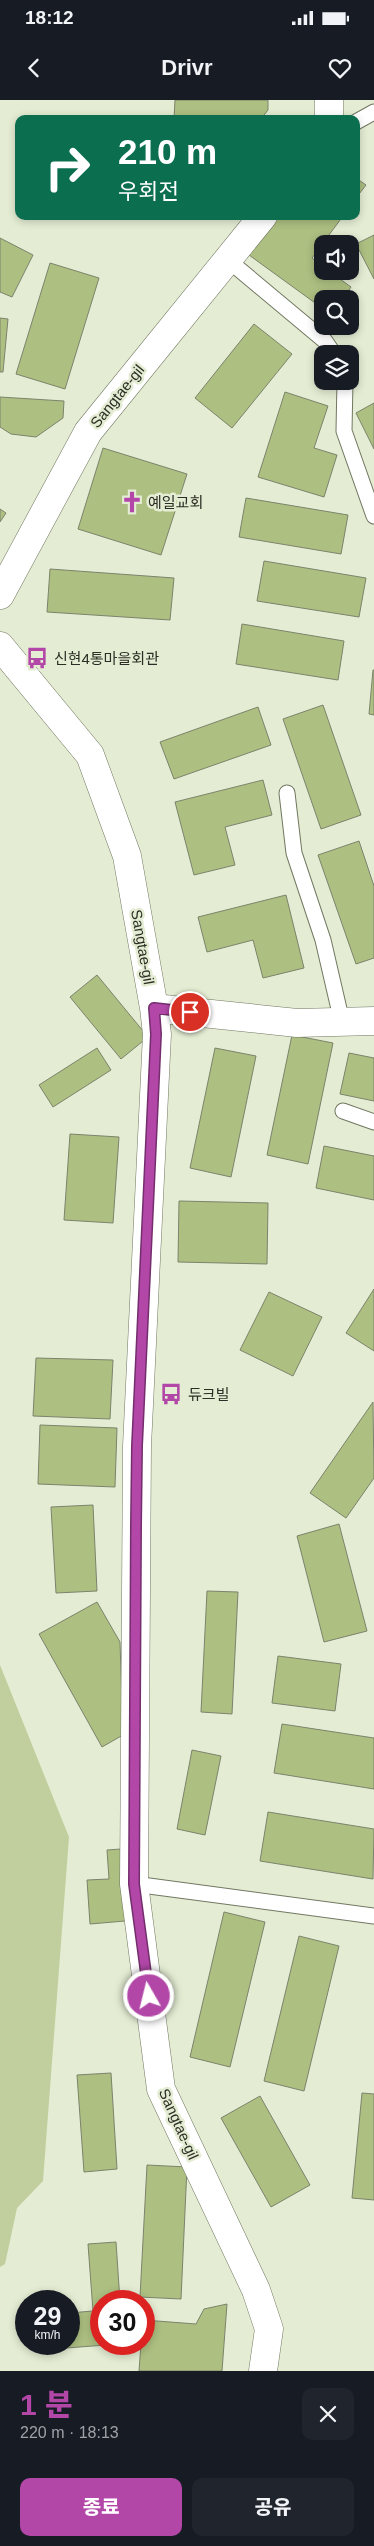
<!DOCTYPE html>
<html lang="ko">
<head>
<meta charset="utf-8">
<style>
  :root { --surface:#171b24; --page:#20242c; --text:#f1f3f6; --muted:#9ea1a6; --accent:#b247a8 }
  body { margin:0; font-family:Helvetica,"Noto Sans KR",sans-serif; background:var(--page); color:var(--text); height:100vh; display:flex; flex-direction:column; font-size:19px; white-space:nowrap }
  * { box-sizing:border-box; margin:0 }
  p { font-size:16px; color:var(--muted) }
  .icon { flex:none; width:28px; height:28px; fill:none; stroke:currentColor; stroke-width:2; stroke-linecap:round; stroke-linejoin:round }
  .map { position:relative; height:2271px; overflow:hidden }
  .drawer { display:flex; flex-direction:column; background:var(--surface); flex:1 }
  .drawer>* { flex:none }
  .top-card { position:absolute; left:15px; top:15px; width:345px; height:105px; border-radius:10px; box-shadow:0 2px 8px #0003; background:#0b6e4f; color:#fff; overflow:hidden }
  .tools { position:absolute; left:314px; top:135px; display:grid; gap:10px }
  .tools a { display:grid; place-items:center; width:45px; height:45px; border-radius:10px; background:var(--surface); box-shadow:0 2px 8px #0003; font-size:25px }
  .speed { position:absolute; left:15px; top:2190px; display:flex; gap:10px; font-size:25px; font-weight:700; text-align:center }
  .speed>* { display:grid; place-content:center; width:65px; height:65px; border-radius:50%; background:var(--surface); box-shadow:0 2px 8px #0003; line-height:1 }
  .speed small { font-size:12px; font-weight:400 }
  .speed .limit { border:8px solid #d22; background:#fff; color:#111 }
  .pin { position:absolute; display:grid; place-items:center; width:42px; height:42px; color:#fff; margin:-21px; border:2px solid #fff; border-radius:50%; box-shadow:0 1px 5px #0007 }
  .me { position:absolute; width:55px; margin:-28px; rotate:352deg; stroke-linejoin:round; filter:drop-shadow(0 0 4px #0008) }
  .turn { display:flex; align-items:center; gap:18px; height:105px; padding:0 20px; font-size:22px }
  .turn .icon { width:65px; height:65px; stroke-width:2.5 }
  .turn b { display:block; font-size:35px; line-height:42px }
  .round { display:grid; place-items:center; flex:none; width:52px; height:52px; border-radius:10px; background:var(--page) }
  .headline { display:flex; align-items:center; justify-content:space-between; height:85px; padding:0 20px }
  h1 { font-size:30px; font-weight:800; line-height:38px; color:var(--accent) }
  .cta { display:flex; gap:10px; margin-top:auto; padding:10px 20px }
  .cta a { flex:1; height:58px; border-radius:10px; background:var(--accent); color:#fff; font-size:20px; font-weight:800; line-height:58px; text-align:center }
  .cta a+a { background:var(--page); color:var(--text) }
  .status { display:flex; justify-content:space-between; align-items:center; height:35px; padding:0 25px; background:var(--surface); direction:ltr }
  .status svg { height:14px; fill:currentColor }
  header { display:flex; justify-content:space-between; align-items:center; height:65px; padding:0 20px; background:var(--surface); font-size:22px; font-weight:800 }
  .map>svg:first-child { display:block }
  .green { fill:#c0cf9d }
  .building { fill:#adbf81; stroke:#7c836c }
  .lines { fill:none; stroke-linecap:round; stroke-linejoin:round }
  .lane-casing { stroke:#717862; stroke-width:17 }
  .street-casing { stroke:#717862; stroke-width:29 }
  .lane { stroke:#fff; stroke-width:15 }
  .street { stroke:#fff; stroke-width:28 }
  .route-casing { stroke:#742e6d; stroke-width:12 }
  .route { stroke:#b247a8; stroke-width:9 }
  .labels { text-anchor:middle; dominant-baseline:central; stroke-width:5; stroke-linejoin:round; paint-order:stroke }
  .street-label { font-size:15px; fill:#2b2e24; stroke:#e4ecd3 }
  .poi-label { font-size:15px; fill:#2b2e24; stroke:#e4ecd3; text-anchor:start }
</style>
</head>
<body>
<div class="status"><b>18:12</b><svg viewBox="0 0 49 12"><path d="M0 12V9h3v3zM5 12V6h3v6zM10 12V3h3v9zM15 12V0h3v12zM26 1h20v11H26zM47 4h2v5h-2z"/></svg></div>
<header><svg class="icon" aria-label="back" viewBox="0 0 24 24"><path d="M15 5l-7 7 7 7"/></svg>Drivr<svg class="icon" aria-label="heart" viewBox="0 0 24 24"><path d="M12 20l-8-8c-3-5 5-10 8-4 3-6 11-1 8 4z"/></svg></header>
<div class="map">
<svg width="374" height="2271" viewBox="0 0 374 2271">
  <rect width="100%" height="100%" fill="#e4ecd3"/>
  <!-- green -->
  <path class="green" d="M 0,1565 L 69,1737 L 43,2081 L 17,2108 L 5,2164 L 0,2167 Z"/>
  <!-- building -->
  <path class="building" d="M 175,0 L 268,0 L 268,10 L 261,19 L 174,19 Z
    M 356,78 L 366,85 L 356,98 Z
    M 278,116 L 343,116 L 312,158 L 322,166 L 322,171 L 329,171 L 351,187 L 343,199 L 322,199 L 322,208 L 249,155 Z
    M 374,135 L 374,179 L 356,144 Z
    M 0,138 L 33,155 L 12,197 L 0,192 Z
    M 50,163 L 99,178 L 65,289 L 16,274 Z
    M 0,218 L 8,219 L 3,272 L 0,272 Z
    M 254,224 L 292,254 L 232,328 L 195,298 Z
    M 285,292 L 328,306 L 314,348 L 337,355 L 324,397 L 258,377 Z
    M 0,297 L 64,301 L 63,318 L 36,337 L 11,334 L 0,327 Z
    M 374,303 L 374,349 L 356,313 Z
    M 103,348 L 187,374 L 161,455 L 78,429 Z
    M 246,398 L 348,415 L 341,454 L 239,437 Z
    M 0,409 L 6,413 L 0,422 Z
    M 264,461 L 366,478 L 359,517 L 257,501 Z
    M 50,469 L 174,478 L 170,520 L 47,512 Z
    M 242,524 L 344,541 L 338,580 L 236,564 Z
    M 373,570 L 374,570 L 374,615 L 369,614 Z
    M 323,605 L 361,715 L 321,729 L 283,619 Z
    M 258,607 L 271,645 L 174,679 L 160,642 Z
    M 263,680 L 272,715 L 225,727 L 235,765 L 194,775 L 175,702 Z
    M 359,741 L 374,786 L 374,858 L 356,864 L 318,755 Z
    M 286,795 L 304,868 L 263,878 L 253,840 L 207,852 L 198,817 Z
    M 97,875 L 148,937 L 121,959 L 70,897 Z
    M 292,935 L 333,943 L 308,1064 L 267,1055 Z
    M 97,948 L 111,970 L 53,1007 L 39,985 Z
    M 215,948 L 256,956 L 231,1077 L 190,1068 Z
    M 349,953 L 374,958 L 374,1001 L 340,994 Z
    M 70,1034 L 119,1037 L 113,1123 L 64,1120 Z
    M 324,1046 L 374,1056 L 374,1100 L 316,1088 Z
    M 179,1101 L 268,1103 L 267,1164 L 178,1162 Z
    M 374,1189 L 374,1251 L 346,1233 Z
    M 269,1192 L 322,1217 L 293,1276 L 240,1250 Z
    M 36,1258 L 113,1260 L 110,1319 L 33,1316 Z
    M 373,1302 L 374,1378 L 346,1418 L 310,1393 Z
    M 40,1325 L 117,1328 L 115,1387 L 38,1384 Z
    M 93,1405 L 97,1491 L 56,1493 L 51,1407 Z
    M 339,1424 L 367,1531 L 324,1542 L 297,1436 Z
    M 207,1491 L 238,1492 L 232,1614 L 201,1612 Z
    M 97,1502 L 120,1542 L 123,1635 L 102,1647 L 39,1534 Z
    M 278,1556 L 341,1564 L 335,1611 L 272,1603 Z
    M 282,1624 L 374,1638 L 374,1689 L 274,1673 Z
    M 192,1650 L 221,1656 L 205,1735 L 177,1729 Z
    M 268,1712 L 374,1729 L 373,1779 L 260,1761 Z
    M 121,1749 L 125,1821 L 90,1824 L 87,1780 L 109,1779 L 107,1750 Z
    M 224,1812 L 265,1822 L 230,1967 L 190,1957 Z
    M 299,1836 L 339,1846 L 304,1991 L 264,1981 Z
    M 111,1973 L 117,2069 L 84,2072 L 77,1975 Z
    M 362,1993 L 374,1994 L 374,2100 L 352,2098 Z
    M 260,1996 L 310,2085 L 271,2107 L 221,2018 Z
    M 147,2065 L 187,2067 L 181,2199 L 140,2197 Z
    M 116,2142 L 120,2201 L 101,2201 L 101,2244 L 119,2244 L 40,2250 L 39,2244 L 69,2244 L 69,2213 L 93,2211 L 88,2144 Z
    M 227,2204 L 222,2271 L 139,2271 L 141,2244 L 144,2244 L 144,2220 L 196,2224 L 204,2209 Z"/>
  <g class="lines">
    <!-- lane casing -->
    <g class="lane-casing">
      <path id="lane" d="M 356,22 L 374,12
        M 228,160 L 325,241 L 334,254
        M 345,281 L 344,331 L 374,416
        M 287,693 L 294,753 L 323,840 L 342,922
        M 343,1011 L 374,1022
        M 134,1784 L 374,1816"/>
    </g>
    <!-- street casing -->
    <g class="street-casing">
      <path id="street" d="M 329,19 L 329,0
        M 0,495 L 88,332 L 263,116
        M 0,546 L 90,655 L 127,756 L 154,908 L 157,934 L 137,1346 L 134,1784 L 161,1989 L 256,2190 L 269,2229 L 263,2271
        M 154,908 L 297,923 L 374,921"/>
    </g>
    <!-- lane -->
    <use href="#lane" class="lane"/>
    <!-- street -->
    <use href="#street" class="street"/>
  </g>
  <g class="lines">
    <!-- route casing -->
    <g class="route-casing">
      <path id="route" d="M 149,1896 L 134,1784 L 136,1425 L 137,1346 L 156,934 L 154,908 L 190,912"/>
    </g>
    <!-- route -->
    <use href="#route" class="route"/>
  </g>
  <!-- icons -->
  <defs>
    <g id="church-bare" transform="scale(1.725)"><path d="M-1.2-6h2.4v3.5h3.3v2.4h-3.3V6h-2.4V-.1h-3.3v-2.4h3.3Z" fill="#b247a8" stroke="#e4ecd3" stroke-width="2.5" paint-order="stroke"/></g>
    <g id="bus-bare" transform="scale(1.725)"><path d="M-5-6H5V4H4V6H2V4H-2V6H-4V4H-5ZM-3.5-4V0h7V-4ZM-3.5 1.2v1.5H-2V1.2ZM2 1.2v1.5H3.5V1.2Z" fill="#b247a8" stroke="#e4ecd3" stroke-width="2.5" paint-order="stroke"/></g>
  </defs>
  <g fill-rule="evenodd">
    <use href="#church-bare" x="132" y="402"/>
    <use href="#bus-bare" x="37" y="558"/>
    <use href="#bus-bare" x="171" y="1294"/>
  </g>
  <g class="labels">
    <!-- street labels -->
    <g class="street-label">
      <text transform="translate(117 296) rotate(-51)">Sangtae-gil</text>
      <text transform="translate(143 847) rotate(80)">Sangtae-gil</text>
      <text transform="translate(179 2024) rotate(66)">Sangtae-gil</text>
    </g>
    <!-- poi labels -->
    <g class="poi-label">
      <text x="148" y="402">예일교회</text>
      <text x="54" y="558">신현4통마을회관</text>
      <text x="188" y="1294">듀크빌</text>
    </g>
  </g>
</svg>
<div class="tools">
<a><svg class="icon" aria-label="sound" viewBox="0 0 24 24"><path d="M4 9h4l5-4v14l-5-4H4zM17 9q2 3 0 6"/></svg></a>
<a><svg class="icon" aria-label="search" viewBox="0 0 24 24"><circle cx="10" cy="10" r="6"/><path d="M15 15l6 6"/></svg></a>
<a><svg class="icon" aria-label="layers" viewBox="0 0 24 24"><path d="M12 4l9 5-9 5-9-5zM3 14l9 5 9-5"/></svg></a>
</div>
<div class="speed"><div>29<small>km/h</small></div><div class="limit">30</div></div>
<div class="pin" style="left:190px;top:912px;background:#d93025"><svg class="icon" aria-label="arrive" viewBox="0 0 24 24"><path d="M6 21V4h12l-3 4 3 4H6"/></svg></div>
<svg class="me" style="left:149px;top:1896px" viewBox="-20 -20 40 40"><circle r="17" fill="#b247a8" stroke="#fff" stroke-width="3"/><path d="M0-11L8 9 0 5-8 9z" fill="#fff"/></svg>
<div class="top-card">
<div class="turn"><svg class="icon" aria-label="right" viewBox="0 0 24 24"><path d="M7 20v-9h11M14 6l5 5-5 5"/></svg><div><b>210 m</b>우회전</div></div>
</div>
</div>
<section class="drawer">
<div class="headline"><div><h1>1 분</h1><p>220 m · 18:13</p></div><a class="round"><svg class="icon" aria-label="close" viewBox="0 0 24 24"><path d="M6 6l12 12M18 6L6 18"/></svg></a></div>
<div class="cta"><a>종료</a><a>공유</a></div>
</section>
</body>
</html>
